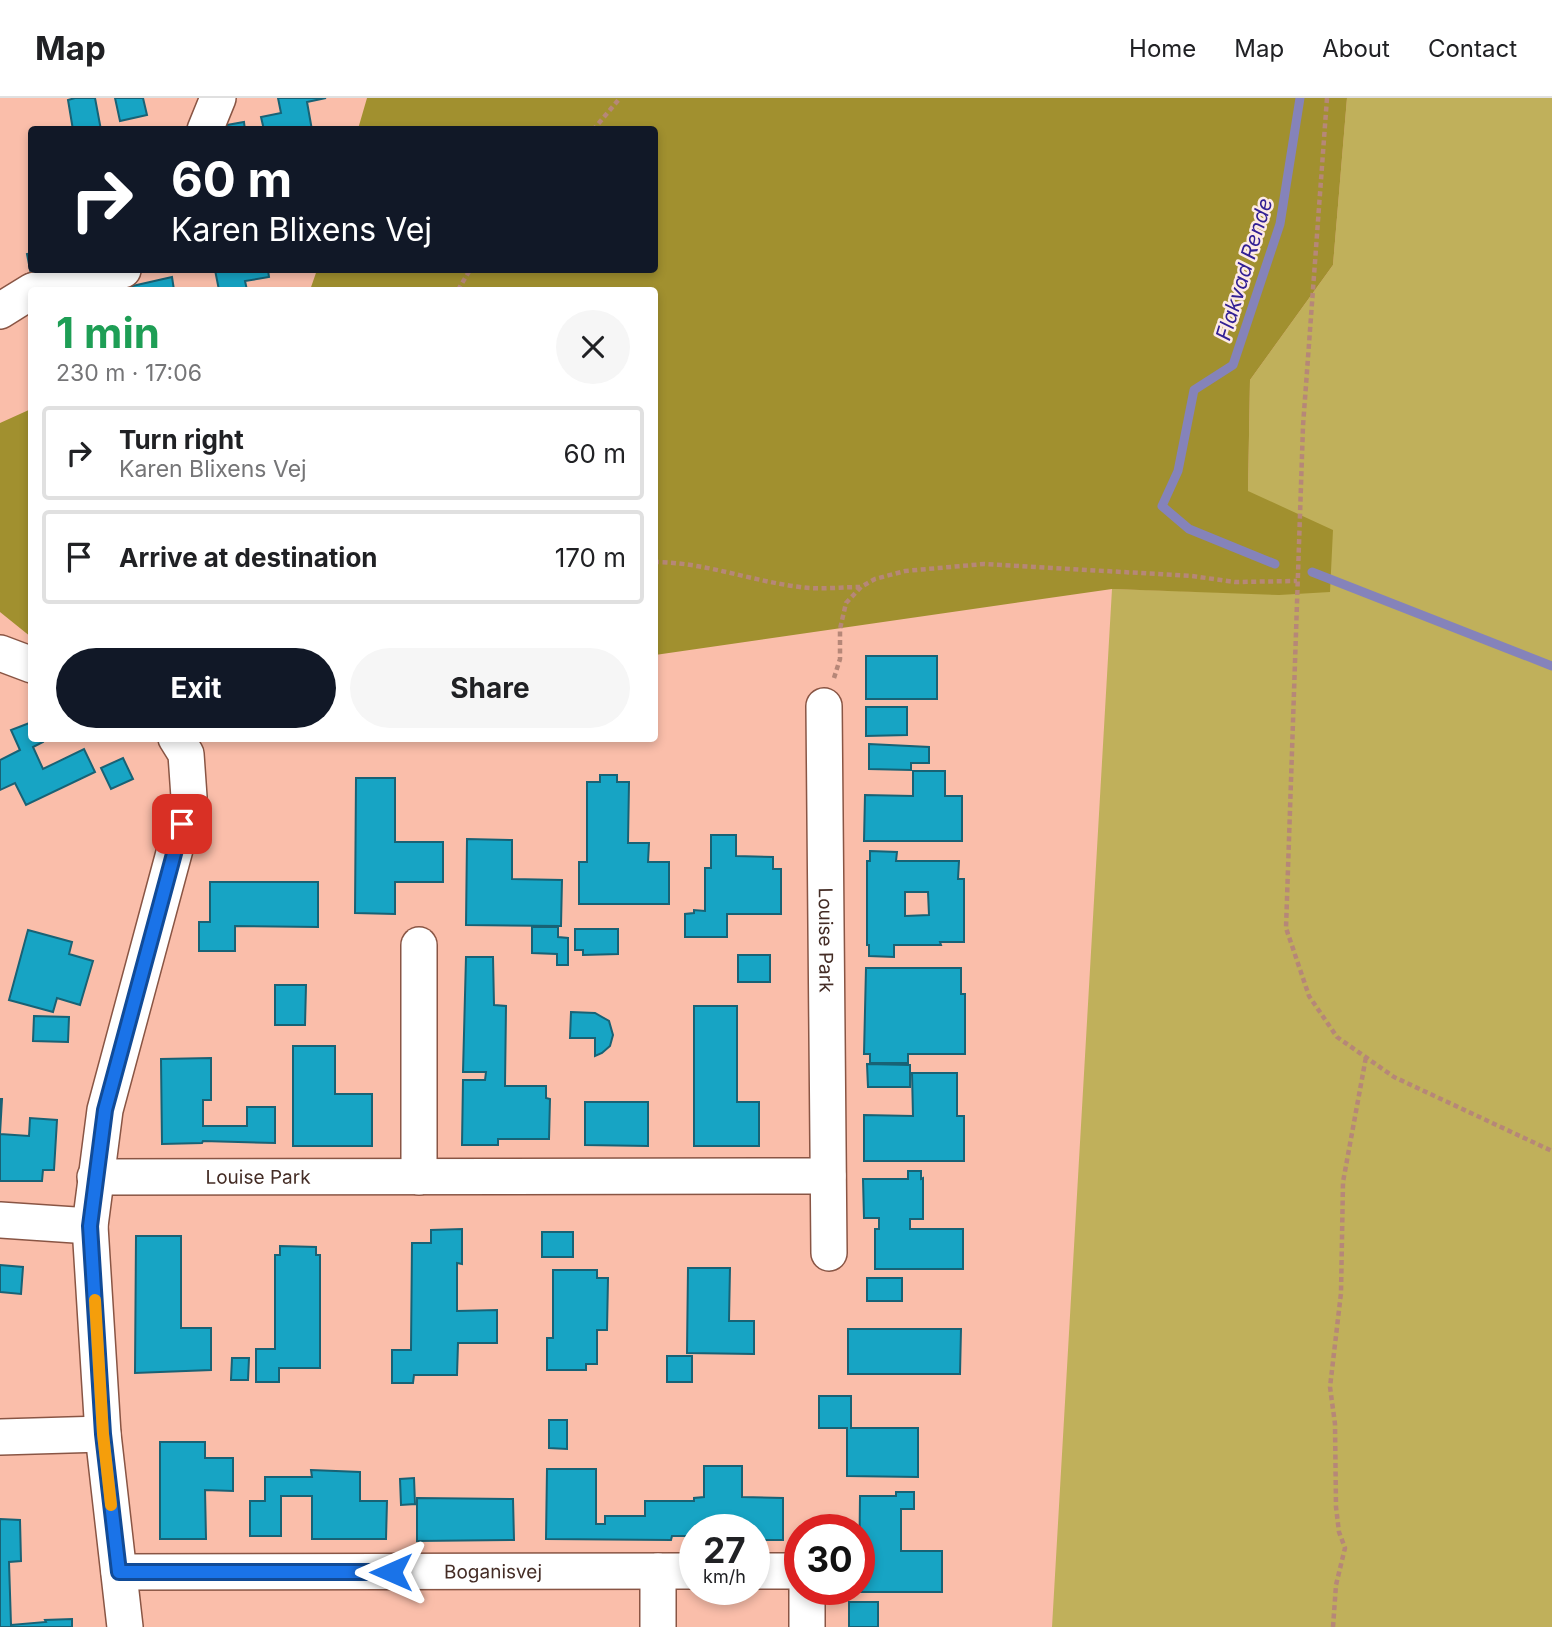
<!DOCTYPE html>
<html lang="en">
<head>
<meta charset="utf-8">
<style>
  :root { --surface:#fff; --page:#f6f6f6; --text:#202124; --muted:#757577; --line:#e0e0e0; --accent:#111827 }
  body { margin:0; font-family:Inter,sans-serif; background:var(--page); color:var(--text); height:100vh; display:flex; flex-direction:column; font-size:26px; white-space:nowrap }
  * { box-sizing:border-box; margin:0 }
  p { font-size:23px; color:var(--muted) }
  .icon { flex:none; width:38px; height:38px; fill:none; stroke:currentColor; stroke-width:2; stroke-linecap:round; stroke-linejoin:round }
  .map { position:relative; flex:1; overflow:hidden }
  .side { position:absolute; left:28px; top:189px; width:630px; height:455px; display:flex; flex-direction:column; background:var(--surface); border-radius:7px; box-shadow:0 4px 10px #0003 }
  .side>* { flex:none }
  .guide { position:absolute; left:28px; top:28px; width:630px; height:147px; border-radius:7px; box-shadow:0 4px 10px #0003; background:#111827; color:#fff; overflow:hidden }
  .speed { position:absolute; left:679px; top:1416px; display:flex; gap:14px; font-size:35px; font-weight:700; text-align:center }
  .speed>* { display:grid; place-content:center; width:91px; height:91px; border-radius:50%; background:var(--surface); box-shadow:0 4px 10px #0003; line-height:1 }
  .speed small { font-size:18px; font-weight:400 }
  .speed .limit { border:10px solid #d22; background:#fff; color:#111 }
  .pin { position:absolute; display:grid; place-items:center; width:60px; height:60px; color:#fff; margin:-30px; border-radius:14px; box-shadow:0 4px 10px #0006 }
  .me { position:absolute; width:77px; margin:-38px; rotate:270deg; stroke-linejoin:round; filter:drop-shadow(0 0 5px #0008) }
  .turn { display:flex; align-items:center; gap:24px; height:147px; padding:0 28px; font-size:32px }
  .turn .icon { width:91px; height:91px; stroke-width:2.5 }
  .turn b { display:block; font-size:49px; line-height:60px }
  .round { display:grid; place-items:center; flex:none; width:74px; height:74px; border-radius:37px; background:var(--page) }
  .summary { display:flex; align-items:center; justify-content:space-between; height:119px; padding:0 28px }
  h1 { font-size:42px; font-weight:700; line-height:52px; color:#1e9e55 }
  .cta { display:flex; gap:14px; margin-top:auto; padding:14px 28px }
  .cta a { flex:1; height:80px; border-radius:42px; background:var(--accent); color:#fff; font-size:28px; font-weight:700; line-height:80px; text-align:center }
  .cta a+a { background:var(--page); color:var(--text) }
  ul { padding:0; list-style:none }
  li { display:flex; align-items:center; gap:21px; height:94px; margin:0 14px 10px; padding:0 14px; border:4px solid var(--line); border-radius:7px }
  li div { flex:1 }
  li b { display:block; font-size:26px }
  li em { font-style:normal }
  header { display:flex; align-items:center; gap:42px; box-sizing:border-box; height:98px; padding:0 35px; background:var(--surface); border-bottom:2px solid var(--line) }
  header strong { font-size:33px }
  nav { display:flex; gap:38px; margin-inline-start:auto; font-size:24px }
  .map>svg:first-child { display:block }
  .green { fill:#c0b05b }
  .forest { fill:#a1902f }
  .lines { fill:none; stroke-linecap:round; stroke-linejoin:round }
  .stream { stroke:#8583ba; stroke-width:9 }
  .building { fill:#17a4c4; stroke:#186275; stroke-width:2; fill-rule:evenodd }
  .minor-casing { stroke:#895544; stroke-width:38 }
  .path { stroke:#b68778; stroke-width:4.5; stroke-dasharray:5 3.5; stroke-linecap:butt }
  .minor { stroke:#fff; stroke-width:35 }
  .route-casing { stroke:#114b97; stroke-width:18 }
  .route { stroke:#1a73e8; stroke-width:12 }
  .slow { stroke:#f59e0b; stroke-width:12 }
  .labels { text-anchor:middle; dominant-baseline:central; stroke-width:5; stroke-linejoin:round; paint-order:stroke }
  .street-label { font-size:19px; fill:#442c25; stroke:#fdeae4 }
  .water-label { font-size:21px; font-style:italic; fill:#322094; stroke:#fdeae4 }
</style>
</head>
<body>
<header>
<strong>Map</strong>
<nav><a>Home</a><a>Map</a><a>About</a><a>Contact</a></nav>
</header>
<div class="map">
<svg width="1552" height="1529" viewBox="0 0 1552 1529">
  <rect width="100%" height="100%" fill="#fabeaa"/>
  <!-- green -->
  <path class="green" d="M 1347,0 L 1552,0 L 1552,1529 L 1052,1529 L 1112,491 L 1279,496 L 1248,393 L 1250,282 L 1333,167 Z"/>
  <!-- forest -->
  <path class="forest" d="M 367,0 L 1347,0 L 1333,167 L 1250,282 L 1248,393 L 1333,432 L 1330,494 L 1279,497 L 1112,491 L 655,557 L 654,192 L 310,192 L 317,172 L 654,172 L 654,32 L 358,31 Z
    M 31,311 L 31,539 L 0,514 L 0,325 Z"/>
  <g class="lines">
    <!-- stream -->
    <path class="stream" d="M 1275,466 L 1189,431 L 1162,408 L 1178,373 L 1194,292 L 1233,267 L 1280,126 L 1300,0
      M 1312,474 L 1552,568"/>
  </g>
  <!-- building -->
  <path class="building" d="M 75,0 L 95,0 L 101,32 L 73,32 L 68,2 Z
    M 115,0 L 143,0 L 147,17 L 120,23 Z
    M 278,0 L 326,0 L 307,4 L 312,32 L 264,32 L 261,19 L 281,15 Z
    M 244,24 L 245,32 L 222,32 L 221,28 Z
    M 32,155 L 32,172 L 78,172 L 32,182 L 27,156 Z
    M 215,172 L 268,172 L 269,179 L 245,183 L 247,192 L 219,192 Z
    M 172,179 L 174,192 L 129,192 L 128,189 Z
    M 866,558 L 937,558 L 937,601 L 866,601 Z
    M 866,609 L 907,609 L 907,637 L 866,638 Z
    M 32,624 L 32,640 L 42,640 L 43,644 L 33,649 L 43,671 L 84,651 L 95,674 L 26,707 L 15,685 L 0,692 L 0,662 L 20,652 L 11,632 Z
    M 869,646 L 929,649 L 929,665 L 911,665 L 911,672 L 869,671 Z
    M 123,660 L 133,681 L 111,691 L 101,670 Z
    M 913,673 L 945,673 L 945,698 L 962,698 L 962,743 L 864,743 L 865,697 L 913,698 Z
    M 600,677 L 617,677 L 617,684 L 629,684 L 628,745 L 649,745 L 648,764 L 669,764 L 669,806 L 579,806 L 579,764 L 587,764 L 587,684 L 600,684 Z
    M 356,680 L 395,680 L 395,744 L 443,744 L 443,784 L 395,784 L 395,816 L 355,815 Z
    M 711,737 L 736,737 L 736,758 L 773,759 L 773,771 L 781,771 L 781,816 L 727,816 L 727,839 L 685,839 L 685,816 L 694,815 L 694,812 L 705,813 L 705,770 L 711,770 Z
    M 467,741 L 512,742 L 512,781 L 562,782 L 561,828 L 466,827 Z
    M 870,753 L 897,754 L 896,763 L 959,763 L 958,781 L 964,781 L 964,844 L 940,844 L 941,847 L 894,847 L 894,859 L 869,858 L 869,847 L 867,847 L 867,763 L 870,763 ZM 905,794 L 928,794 L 929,817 L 905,818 Z
    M 210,784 L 318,784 L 318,829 L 235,828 L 235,853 L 199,853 L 199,824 L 210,824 Z
    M 532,829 L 558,829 L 558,839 L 568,840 L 568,867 L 557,867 L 557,856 L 532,855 Z
    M 575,831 L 618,831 L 618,856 L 583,857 L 583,852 L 575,852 Z
    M 28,832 L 72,844 L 69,856 L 93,863 L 80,907 L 57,900 L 53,914 L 9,902 Z
    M 738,857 L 770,857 L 770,884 L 738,884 Z
    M 466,859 L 493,859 L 494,907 L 506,908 L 505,988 L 546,988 L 546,1000 L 550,1001 L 549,1041 L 498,1041 L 498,1047 L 462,1047 L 463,982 L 485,982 L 486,974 L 463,974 Z
    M 866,870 L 961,870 L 961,896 L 965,896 L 965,956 L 908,956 L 908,965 L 870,965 L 870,956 L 864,956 Z
    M 275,887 L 306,887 L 305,927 L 275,927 Z
    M 694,908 L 737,908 L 737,1004 L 759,1004 L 759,1048 L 694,1048 Z
    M 571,914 L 595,915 L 609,923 L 613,937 L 610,948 L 602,955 L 595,958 L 595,940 L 570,940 Z
    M 34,918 L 69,919 L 68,944 L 33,943 Z
    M 293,948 L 335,948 L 335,996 L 372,996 L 372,1048 L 293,1048 Z
    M 211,960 L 211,1002 L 203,1002 L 203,1028 L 247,1028 L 247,1009 L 275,1009 L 275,1045 L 203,1043 L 202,1045 L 162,1046 L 161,961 Z
    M 867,966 L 910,967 L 910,989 L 868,989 Z
    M 912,975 L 957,975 L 957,1018 L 964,1018 L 964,1063 L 864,1063 L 864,1017 L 913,1018 Z
    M 0,1001 L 2,1001 L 0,1036 L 29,1038 L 30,1020 L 57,1022 L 54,1072 L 43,1072 L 42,1083 L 0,1083 Z
    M 585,1004 L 648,1004 L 648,1048 L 585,1047 Z
    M 908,1073 L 921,1073 L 921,1081 L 923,1080 L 923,1121 L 910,1121 L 910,1131 L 963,1131 L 963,1171 L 875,1171 L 875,1131 L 879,1131 L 879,1120 L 864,1120 L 863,1081 L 908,1081 Z
    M 462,1131 L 462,1166 L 457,1165 L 457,1213 L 497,1212 L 497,1245 L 458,1245 L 457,1277 L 414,1277 L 413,1285 L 392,1285 L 392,1252 L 411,1252 L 412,1145 L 431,1145 L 431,1132 Z
    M 542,1134 L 573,1134 L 573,1159 L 542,1159 Z
    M 136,1138 L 181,1138 L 181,1230 L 211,1230 L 211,1272 L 135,1275 Z
    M 280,1148 L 316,1149 L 316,1157 L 320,1157 L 320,1270 L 279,1270 L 279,1284 L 256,1284 L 256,1251 L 275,1251 L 275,1157 L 280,1157 Z
    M 0,1167 L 23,1169 L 21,1196 L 0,1194 Z
    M 688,1170 L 730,1170 L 729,1223 L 754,1223 L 754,1256 L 687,1255 Z
    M 553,1172 L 597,1172 L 597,1180 L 608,1180 L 607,1232 L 597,1232 L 597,1266 L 586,1266 L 586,1272 L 547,1272 L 547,1240 L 553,1240 Z
    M 867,1180 L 902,1180 L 902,1203 L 867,1203 Z
    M 848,1231 L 961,1231 L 960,1276 L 848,1276 Z
    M 667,1258 L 692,1258 L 692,1284 L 667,1284 Z
    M 232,1260 L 249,1260 L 248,1282 L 231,1282 Z
    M 819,1298 L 851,1298 L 851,1330 L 918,1330 L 918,1379 L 847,1378 L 847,1330 L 819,1330 Z
    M 549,1322 L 567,1322 L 567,1351 L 549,1350 Z
    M 160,1344 L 205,1344 L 205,1360 L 233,1360 L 233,1393 L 205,1392 L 206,1441 L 160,1441 Z
    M 704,1368 L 742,1368 L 742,1399 L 783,1400 L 783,1442 L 754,1442 L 754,1432 L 695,1432 L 695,1441 L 694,1438 L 672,1438 L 671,1442 L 546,1441 L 547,1371 L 596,1371 L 596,1426 L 605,1426 L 605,1418 L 645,1418 L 645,1403 L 694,1403 L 694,1400 L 704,1399 Z
    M 311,1372 L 360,1374 L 360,1403 L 387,1403 L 386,1441 L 312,1441 L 312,1398 L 281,1398 L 281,1438 L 250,1438 L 250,1403 L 265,1403 L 265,1379 L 312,1379 Z
    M 414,1380 L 415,1406 L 401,1407 L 400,1381 Z
    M 896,1394 L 914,1394 L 914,1411 L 901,1411 L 901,1453 L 942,1453 L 942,1494 L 844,1494 L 844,1491 L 859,1491 L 860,1398 L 896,1398 Z
    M 417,1400 L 513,1401 L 514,1442 L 417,1443 Z
    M 0,1421 L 20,1422 L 21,1463 L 9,1464 L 11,1527 L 46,1524 L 45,1522 L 72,1521 L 72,1529 L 0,1529 Z
    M 849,1504 L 878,1504 L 878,1529 L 849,1529 Z"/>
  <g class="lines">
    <!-- minor casing -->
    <g class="minor-casing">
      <g id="minor">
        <path d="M 205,32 L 218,0"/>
        <path d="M 35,192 L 123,172"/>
        <path d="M 0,213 L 32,193"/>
        <path d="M 0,555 L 32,567"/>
        <path id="s1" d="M 824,608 L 829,1155"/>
        <path id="s2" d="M 95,1079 L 828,1078"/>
        <path d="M 419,1079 L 419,847"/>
        <path d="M 0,1122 L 90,1128"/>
        <path d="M 0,1339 L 103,1336"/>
        <path d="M 658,1473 L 658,1529"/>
        <path d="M 754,1473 L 800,1473"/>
        <path id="s3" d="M 119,1474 L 695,1473"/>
        <path d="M 807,1491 L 807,1529"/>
        <path d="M 125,1529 L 103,1336 L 90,1128 L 105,1012 L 189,699 L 186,656 L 176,640"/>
      </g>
    </g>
    <!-- path -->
    <path class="path" d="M 1327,0 L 1303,328 L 1286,830 L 1309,898 L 1337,939 L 1394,979 L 1552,1053
      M 593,32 L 620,0
      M 458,192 L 470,172
      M 654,464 C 704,464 751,483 800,489 C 819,492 840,489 860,489
      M 834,580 L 840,561 L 840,531 L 846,505 L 861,489 L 875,481 L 905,473 L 984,466 L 1192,478 L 1235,484 L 1297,483
      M 1333,1529 L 1336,1487 L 1345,1450 L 1339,1434 L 1336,1409 L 1335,1326 L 1330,1289 L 1341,1195 L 1343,1084 L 1366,959"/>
    <!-- minor -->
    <use href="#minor" class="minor"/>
  </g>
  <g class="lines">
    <!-- route casing -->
    <g class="route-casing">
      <path id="route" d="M 182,726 L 105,1012 L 90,1128 L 103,1336 L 119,1474 L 391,1474"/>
    </g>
    <!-- route -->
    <use href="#route" class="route"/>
    <!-- slow -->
    <path class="slow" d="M 95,1202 L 103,1336 L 111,1407"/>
  </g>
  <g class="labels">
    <!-- street labels -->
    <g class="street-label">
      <text stroke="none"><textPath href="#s1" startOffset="234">Louise Park</textPath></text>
      <text stroke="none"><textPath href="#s2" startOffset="163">Louise Park</textPath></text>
      <text stroke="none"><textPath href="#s3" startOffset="374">Boganisvej</textPath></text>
    </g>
    <!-- water labels -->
    <g class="water-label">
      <text transform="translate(1244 171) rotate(-73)">Flakvad Rende</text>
    </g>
  </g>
</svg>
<div class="speed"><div>27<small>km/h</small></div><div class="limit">30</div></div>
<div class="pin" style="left:182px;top:726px;background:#d93025"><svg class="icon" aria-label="arrive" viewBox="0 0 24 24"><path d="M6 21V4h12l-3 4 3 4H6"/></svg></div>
<svg class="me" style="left:391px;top:1474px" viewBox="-20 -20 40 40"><path d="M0-17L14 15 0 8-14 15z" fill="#1a73e8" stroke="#fff" stroke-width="4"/></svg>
<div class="guide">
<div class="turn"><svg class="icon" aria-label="right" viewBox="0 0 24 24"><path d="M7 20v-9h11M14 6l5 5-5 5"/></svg><div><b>60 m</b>Karen Blixens Vej</div></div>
</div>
<section class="side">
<div class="summary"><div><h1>1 min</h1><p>230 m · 17:06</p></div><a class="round"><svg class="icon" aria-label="close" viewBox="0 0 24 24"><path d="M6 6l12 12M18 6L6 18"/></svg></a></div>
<ul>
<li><svg class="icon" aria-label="right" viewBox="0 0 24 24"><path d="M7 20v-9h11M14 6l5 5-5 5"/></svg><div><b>Turn right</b><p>Karen Blixens Vej</p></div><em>60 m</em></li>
<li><svg class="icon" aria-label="arrive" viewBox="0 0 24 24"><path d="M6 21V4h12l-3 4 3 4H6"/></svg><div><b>Arrive at destination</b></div><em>170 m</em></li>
</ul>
<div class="cta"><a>Exit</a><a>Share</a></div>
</section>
</div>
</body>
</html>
